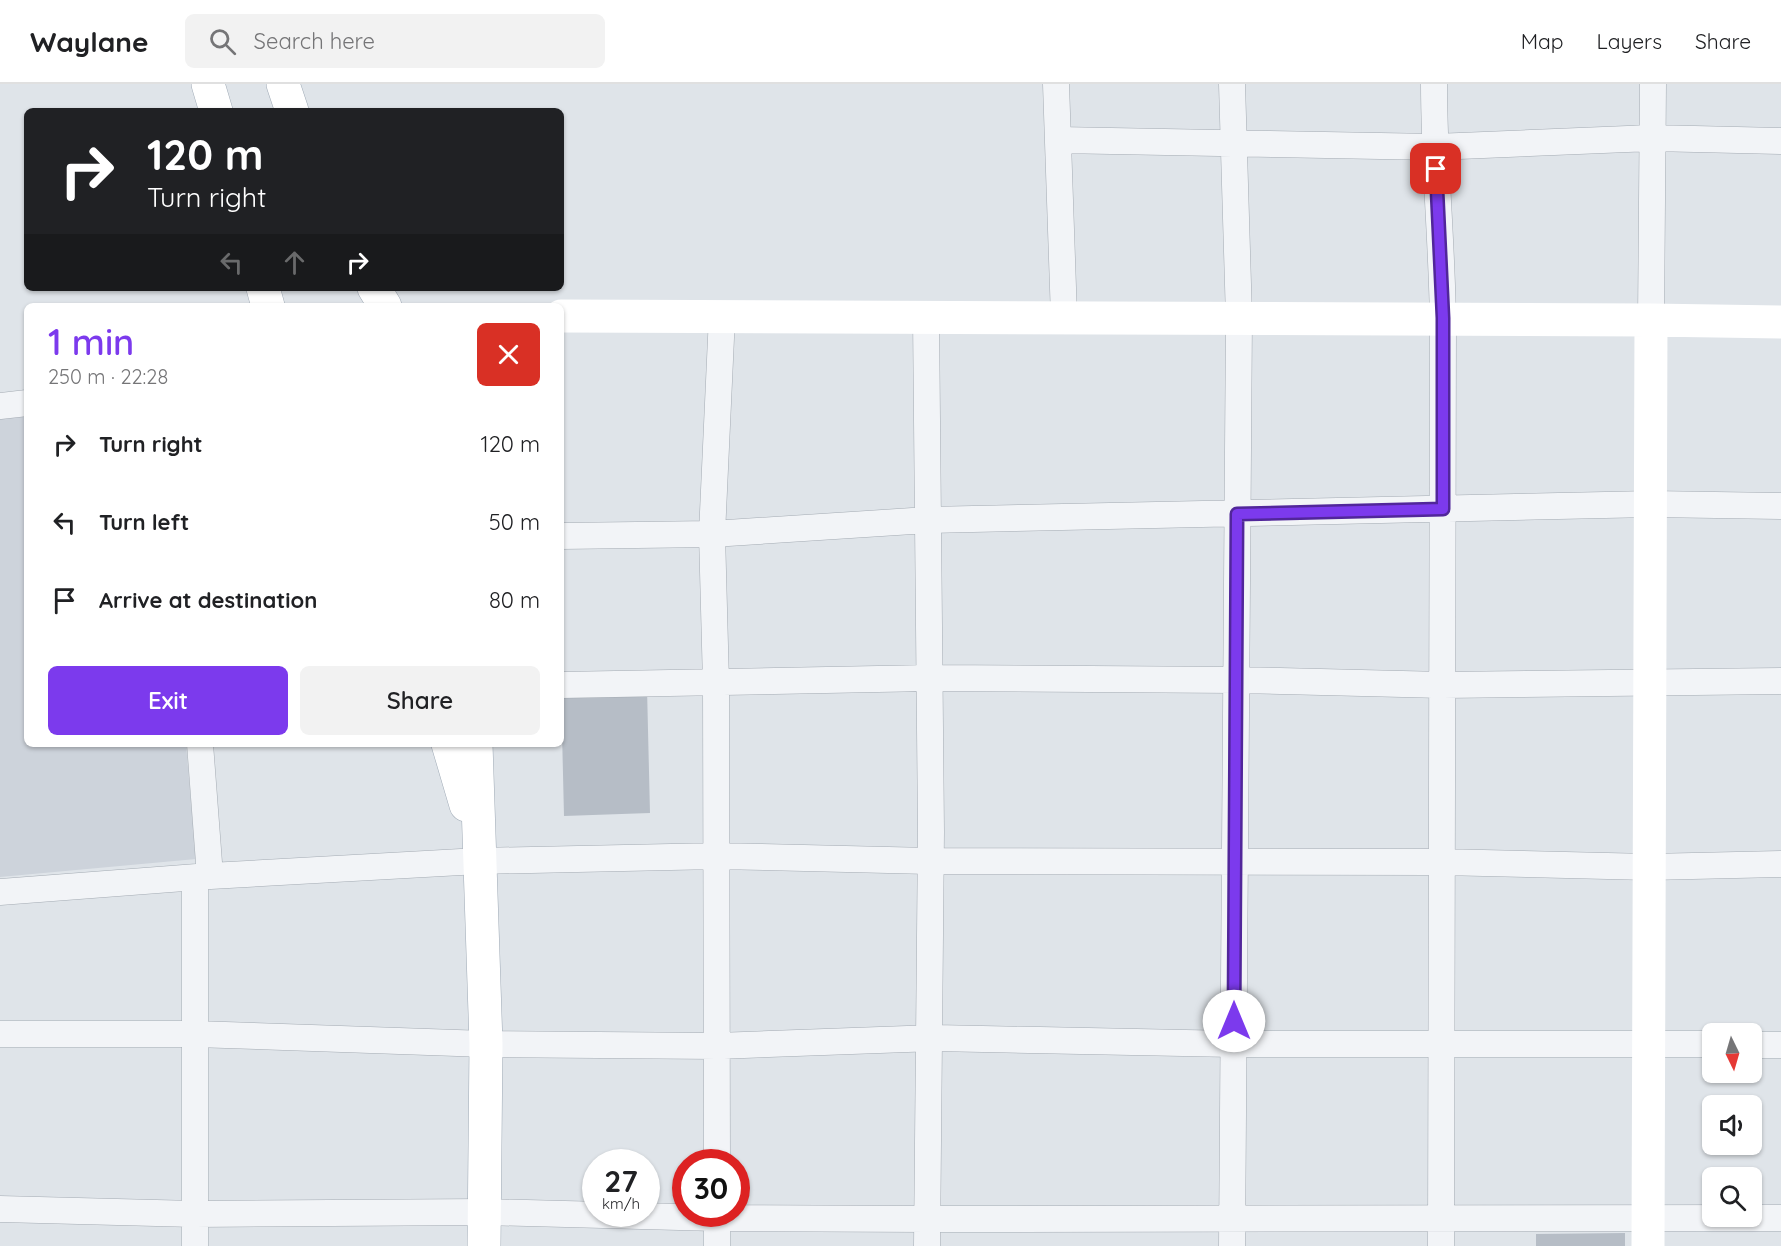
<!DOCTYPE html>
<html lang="en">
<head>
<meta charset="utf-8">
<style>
  :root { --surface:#fff; --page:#f2f2f2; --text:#202124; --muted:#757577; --line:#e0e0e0; --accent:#7c3aed }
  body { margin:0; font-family:Quicksand,sans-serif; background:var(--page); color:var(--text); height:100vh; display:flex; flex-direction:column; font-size:22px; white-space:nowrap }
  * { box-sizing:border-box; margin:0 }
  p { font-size:20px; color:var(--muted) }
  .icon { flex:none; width:33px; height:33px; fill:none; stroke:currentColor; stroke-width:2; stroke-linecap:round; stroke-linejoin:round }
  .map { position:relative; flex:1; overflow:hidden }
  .details { position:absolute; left:24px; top:219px; width:540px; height:444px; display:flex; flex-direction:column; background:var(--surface); border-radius:9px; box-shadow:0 2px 4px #0004 }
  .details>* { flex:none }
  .hud { position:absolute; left:24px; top:24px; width:540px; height:183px; border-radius:9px; box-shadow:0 2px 4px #0004; background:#202124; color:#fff; overflow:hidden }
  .needle { width:39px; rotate:175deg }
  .controls { position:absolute; left:1702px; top:939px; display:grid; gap:12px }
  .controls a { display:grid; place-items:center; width:60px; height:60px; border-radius:9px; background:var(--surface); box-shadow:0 2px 4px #0004; font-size:30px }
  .speed { position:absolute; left:582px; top:1065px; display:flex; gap:12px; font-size:30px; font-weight:700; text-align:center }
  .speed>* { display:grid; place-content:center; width:78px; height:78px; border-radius:50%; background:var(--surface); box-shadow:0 2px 4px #0004; line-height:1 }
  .speed small { font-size:15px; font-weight:400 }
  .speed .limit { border:9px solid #d22; background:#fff; color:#111 }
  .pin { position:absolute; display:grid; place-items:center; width:51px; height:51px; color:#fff; margin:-26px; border-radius:12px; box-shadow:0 3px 9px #0006 }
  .me { position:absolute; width:66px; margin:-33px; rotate:0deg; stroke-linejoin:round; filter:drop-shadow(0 0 4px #0008) }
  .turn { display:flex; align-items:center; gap:21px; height:126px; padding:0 24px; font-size:27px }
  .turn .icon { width:78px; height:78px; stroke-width:2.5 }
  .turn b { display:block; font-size:42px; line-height:51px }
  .lanes { display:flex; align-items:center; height:57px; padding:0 24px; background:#0003; justify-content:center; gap:30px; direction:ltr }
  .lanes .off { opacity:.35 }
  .round { display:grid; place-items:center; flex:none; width:63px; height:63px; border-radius:9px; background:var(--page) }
  .head { display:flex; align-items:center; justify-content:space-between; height:102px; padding:0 24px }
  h1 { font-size:36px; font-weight:600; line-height:45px; color:var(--accent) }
  .action { display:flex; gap:12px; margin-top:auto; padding:12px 24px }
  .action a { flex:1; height:69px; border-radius:9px; background:var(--accent); color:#fff; font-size:24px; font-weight:600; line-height:69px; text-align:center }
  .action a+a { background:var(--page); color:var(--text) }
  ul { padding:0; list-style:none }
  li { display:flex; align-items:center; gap:18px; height:78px; padding:0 24px }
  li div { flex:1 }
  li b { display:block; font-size:22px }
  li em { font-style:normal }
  header { display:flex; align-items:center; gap:36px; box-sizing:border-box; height:84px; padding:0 30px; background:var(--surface); border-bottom:2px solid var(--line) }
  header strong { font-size:28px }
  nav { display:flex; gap:33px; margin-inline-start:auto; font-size:21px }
  .search { width:420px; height:54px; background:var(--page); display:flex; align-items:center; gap:15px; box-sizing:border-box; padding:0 21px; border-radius:9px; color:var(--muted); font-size:22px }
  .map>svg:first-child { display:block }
  .built { fill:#cdd3db }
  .building { fill:#b6bdc6 }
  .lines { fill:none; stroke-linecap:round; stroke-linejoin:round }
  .street-casing { stroke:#a4abb3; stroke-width:27 }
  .primary-casing { stroke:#9ea9b5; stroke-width:34 }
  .street { stroke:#f2f4f7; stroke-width:26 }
  .secondary { stroke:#fff; stroke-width:33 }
  .primary { stroke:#fff; stroke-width:33 }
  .route-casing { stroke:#51269a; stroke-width:15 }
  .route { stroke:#7c3aed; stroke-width:10 }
</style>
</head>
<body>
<header>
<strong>Waylane</strong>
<div class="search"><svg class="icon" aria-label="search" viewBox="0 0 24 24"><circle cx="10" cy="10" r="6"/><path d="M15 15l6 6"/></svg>Search here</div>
<nav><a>Map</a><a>Layers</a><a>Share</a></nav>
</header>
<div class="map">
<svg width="1781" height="1162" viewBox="0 0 1781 1162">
  <rect width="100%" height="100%" fill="#dfe4e9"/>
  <!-- built -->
  <path class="built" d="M 27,328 L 27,660 L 186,660 L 196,775 L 0,793 L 0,331 Z"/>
  <!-- building -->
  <path class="building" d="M 647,604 L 650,729 L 564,732 L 561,606 Z
    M 1625,1149 L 1625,1162 L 1536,1162 L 1536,1150 Z"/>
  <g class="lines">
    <!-- street casing -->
    <g class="street-casing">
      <path id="street" d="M 1056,0 L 1064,233
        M 1232,0 L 1239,234 L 1232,1162
        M 1434,0 C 1434,80 1442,159 1443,239 C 1444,547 1440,854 1441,1162
        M 1058,56 L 1435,63 L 1652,54 L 1781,57
        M 926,233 L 931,748 L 927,1162
        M 1651,236 L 1653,0
        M 0,322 L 27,319
        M 561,452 L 712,450 L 928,436 L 1651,420 L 1781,422
        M 561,601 L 929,594 L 1236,596 L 1443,601 L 1781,597
        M 200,660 L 210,792
        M 0,808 L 210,792 L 479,777 L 717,772 L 930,777 L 1441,778 L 1649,783 L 1781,780
        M 0,950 L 195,950 L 486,960 L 717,962 L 935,954 L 1234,960 L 1713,960
        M 1752,961 L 1781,961
        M 717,1078 L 716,599 L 712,450 L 722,232
        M 0,1125 L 195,1130 L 484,1128 L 717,1134 L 928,1135 L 1781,1134
        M 717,1130 L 717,1162
        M 195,1162 L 195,794"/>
    </g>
    <!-- primary casing -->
    <g class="primary-casing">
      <path id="primary" d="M 208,0 L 216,27
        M 283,0 L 292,27
        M 263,204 L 268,222
        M 374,204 L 385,222
        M 448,660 L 466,721
        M 476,660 L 486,960 L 484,1162"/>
    </g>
    <!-- street -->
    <use href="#street" class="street"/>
    <!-- secondary -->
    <path class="secondary" d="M 561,232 L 1651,236 L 1781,238
      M 1648,1162 L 1651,236"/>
    <!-- primary -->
    <use href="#primary" class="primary"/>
  </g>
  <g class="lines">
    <!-- route casing -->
    <g class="route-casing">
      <path id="route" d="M 1234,937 L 1237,430 L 1443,425 L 1443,234 L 1436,85"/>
    </g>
    <!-- route -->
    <use href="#route" class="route"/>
  </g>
</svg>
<div class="controls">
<a><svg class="needle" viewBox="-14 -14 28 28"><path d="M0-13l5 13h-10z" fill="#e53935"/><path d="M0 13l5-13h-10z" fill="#757577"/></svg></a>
<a><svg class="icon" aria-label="sound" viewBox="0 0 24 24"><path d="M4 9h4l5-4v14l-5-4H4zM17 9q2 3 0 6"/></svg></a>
<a><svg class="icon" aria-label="search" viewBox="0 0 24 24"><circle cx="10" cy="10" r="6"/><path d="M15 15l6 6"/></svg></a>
</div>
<div class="speed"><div>27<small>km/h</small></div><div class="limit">30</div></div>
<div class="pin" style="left:1436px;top:85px;background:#d93025"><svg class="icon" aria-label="arrive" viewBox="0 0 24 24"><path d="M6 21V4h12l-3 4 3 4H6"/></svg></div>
<svg class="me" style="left:1234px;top:937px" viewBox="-20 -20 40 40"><circle r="19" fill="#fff"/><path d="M0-13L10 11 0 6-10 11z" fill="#7c3aed"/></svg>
<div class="hud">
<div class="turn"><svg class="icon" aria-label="right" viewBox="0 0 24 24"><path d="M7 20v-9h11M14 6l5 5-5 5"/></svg><div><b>120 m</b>Turn right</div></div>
<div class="lanes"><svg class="icon off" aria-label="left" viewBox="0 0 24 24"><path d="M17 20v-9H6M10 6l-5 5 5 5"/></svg><svg class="icon off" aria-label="ahead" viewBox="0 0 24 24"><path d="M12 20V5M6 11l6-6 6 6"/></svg><svg class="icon" aria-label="right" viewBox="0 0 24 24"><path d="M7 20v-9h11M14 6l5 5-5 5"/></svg></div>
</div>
<section class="details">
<div class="head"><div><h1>1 min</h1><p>250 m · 22:28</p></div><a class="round" style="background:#d93025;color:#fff"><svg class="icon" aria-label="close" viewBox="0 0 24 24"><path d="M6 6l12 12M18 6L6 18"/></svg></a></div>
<ul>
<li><svg class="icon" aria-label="right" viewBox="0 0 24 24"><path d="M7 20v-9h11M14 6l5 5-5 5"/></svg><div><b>Turn right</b></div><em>120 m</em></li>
<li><svg class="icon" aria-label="left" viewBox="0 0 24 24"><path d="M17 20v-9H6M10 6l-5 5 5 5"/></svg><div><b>Turn left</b></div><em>50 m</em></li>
<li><svg class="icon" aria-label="arrive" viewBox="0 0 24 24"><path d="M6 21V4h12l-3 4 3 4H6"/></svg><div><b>Arrive at destination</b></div><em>80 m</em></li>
</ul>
<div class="action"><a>Exit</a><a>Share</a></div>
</section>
</div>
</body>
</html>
